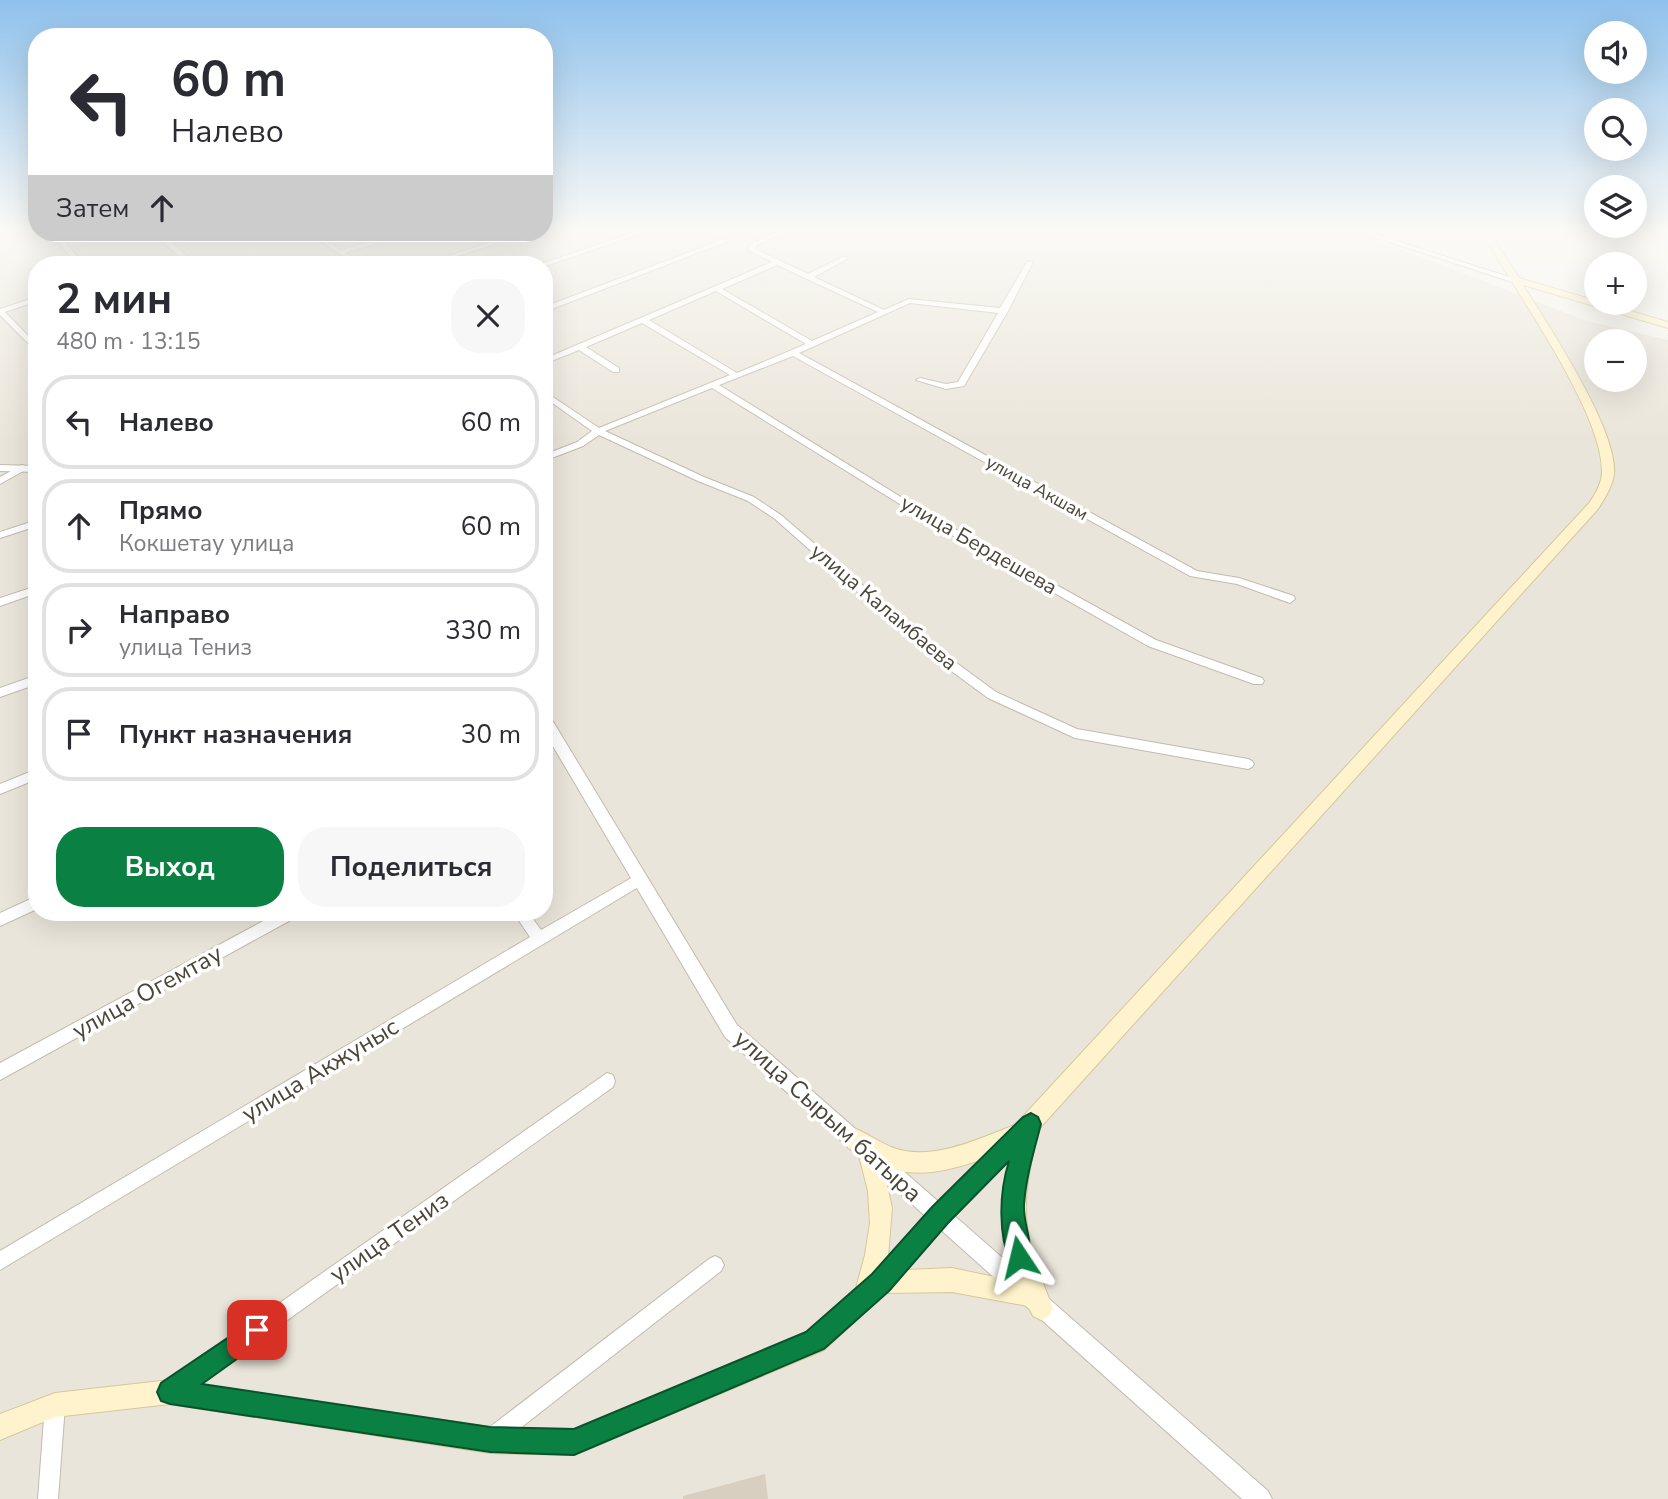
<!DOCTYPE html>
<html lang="ru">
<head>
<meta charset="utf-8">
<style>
  :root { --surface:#fff; --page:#f7f7f7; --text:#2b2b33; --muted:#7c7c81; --line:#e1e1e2; --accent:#0b8043 }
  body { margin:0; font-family:"Nunito Sans",sans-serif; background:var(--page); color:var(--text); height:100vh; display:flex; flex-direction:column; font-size:26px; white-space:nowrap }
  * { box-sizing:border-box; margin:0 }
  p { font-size:23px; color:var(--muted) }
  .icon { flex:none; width:38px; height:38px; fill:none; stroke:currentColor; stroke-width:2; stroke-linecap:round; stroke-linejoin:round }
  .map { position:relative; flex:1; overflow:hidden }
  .panel { position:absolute; left:28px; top:256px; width:525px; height:665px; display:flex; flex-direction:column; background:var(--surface); border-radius:28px; box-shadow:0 7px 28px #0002 }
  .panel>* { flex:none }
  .hud { position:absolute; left:28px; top:28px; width:525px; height:214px; border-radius:28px; box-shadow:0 7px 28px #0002; background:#fff; color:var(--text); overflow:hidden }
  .tools { position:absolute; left:1584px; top:21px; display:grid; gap:14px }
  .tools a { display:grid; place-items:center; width:63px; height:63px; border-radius:50%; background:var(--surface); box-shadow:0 7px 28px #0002; font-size:35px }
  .pin { position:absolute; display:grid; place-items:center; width:60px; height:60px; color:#fff; margin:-30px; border-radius:14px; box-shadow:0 4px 10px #0006 }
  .me { position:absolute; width:77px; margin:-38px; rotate:350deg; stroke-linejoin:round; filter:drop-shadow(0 0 5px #0008) }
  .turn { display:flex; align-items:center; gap:24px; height:147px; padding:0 28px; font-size:32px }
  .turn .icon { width:91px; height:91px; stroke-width:2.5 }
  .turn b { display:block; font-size:49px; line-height:60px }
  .then { display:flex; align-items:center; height:66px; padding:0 28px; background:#0003; gap:14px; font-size:26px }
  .round { display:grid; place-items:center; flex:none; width:74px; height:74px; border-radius:28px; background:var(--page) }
  .overview { display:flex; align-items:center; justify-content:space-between; height:119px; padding:0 28px }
  h1 { font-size:42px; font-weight:700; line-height:52px }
  .action { display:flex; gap:14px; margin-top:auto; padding:14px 28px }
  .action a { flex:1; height:80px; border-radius:28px; background:var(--accent); color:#fff; font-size:28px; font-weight:700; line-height:80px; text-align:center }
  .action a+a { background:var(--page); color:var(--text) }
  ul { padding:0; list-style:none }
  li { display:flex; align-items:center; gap:21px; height:94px; margin:0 14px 10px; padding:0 14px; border:4px solid var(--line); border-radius:28px }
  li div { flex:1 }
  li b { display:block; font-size:26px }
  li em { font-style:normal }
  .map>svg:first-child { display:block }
  .residential { fill:#eae5da; fill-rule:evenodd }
  .building { fill:#d8cfc1 }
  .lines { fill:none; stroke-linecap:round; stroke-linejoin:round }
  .minor-casing { stroke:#c2bbae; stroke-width:2 }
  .tertiary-casing { stroke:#c2bbae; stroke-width:2 }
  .secondary-casing { stroke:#d6c79b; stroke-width:2 }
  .minor { fill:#fff; fill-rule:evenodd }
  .tertiary { fill:#fff; fill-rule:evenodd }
  .secondary { fill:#fff3cd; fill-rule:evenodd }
  .route { fill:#0b8043; stroke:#07532c; stroke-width:2 }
  .labels { text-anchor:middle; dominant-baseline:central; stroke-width:7; stroke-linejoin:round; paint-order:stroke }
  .far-street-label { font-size:18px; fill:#4b4439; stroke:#fff }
  .street-label { font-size:21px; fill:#4b4439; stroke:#fff }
  .near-street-label { font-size:24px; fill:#4b4439; stroke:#fff }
</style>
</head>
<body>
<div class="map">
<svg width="1668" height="1499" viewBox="0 0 1668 1499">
  <rect width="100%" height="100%" fill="#f6f3ec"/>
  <!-- residential -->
  <path class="residential" d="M 0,231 L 1353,231 L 1587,321 L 1668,340 L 1668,1499 L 0,1499 ZM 37,264 L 544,264 L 544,912 L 37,912 ZM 1596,341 L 1634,341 L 1634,380 L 1596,380 Z"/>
  <!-- building -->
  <path class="building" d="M 765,1474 L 768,1499 L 683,1499 L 683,1496 Z"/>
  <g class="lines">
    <!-- minor casing -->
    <g class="minor-casing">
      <path id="minor" d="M 638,231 L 647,231 L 546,266 L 541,264 Z
        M 781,231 L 789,231 L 757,245 L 755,249 L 808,274 L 843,257 L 847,257 L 847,259 L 814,277 L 884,310 L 909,299 L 1000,308 L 1027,262 L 1032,261 L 1033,262 L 1008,311 L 964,386 L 946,389 L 916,380 L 920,378 L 946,384 L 958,382 L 998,313 L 910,303 L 799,353 L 1197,571 L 1239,578 L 1294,596 L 1295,599 L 1290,603 L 1237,584 L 1190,576 L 793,356 L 719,385 L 935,518 L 1156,640 L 1262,678 L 1264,681 L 1262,684 L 1254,684 L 1148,646 L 929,522 L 712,388 L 605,431 L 704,477 L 754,497 L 781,515 L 932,645 L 996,692 L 1077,729 L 1248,759 L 1252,761 L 1254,764 L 1252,767 L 1248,769 L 1075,738 L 988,698 L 924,651 L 775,519 L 748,501 L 698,481 L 599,435 L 583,446 L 544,461 L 544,455 L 577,442 L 592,431 L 544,397 L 544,391 L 599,428 L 730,375 L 642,323 L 586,347 L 619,368 L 619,372 L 613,372 L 579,350 L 544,364 L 544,359 L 772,262 L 748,250 L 752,243 ZM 777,265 L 878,312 L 812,341 L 722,289 ZM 716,291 L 806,344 L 737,373 L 649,320 Z
        M 1356,231 L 1365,231 L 1519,280 L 1512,282 Z
        M 51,233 L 57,233 L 84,264 L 77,264 Z
        M 309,233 L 316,233 L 341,250 L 398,233 L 407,233 L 346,253 L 361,264 L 354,264 Z
        M 518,233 L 527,233 L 433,264 L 424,264 Z
        M 724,239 L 726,240 L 726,242 L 544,312 L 544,307 Z
        M 37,297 L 37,301 L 5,312 L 37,345 L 37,352 L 0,315 L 0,309 Z
        M 22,465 L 25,466 L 25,470 L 0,484 L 0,477 Z
        M 37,520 L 37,526 L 0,538 L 0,532 Z
        M 37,586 L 37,593 L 0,606 L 0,598 Z
        M 37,675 L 37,684 L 0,697 L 0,688 Z
        M 37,769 L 37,779 L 0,794 L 0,784 Z
        M 640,873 L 645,875 L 647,879 L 645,883 L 0,1270 L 0,1251 L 530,937 L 513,912 L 528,912 L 541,930 Z
        M 37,896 L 37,909 L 0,926 L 0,913 Z
        M 280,912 L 300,912 L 298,916 L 0,1080 L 0,1063 Z
        M 607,1073 L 613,1075 L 615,1081 L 613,1087 L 177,1399 L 170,1402 L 163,1399 L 160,1392 L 163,1385 Z
        M 715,1256 L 721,1259 L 724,1265 L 721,1271 L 500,1444 L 493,1447 L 486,1444 L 483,1437 L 486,1430 L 709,1259 Z
        M 55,1395 L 62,1398 L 65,1405 L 58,1499 L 38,1499 L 45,1405 L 48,1398 Z"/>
    </g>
    <!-- tertiary casing -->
    <g class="tertiary-casing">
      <path id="tertiary" d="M 154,233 L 162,233 L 195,264 L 187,264 Z
        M 0,465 L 37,466 L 37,472 L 0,471 Z
        M 544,714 L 549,715 L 737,1025 L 1268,1491 L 1272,1499 L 1242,1499 L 725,1037 L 544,731 Z"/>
    </g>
    <!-- secondary casing -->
    <g class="secondary-casing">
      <path id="secondary" d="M 1481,231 L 1489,231 L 1519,278 L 1668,322 L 1668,328 L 1523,285 C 1548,325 1618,430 1614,474 C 1612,487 1605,498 1598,509 L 1039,1129 C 1018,1209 1022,1233 1053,1308 L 1049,1316 L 1041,1320 L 1033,1316 L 1028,1306 L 952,1292 L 885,1293 L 824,1350 L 574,1455 L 490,1453 L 170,1404 L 55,1417 L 0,1440 L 0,1414 L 55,1393 L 170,1380 L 490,1427 L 574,1429 L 806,1332 L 856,1288 L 865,1255 L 870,1223 L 868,1191 L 858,1152 L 848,1148 L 845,1140 L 848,1132 L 856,1129 C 868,1134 879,1142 891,1147 C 930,1163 978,1139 1015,1125 L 1590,502 C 1596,493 1602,482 1602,472 C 1603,411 1512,287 1481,231 ZM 980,1160 L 888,1256 L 892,1208 L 883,1166 C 915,1179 948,1171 980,1160 ZM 1010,1160 C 999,1207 1002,1237 1018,1282 L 952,1268 L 906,1270 L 948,1223 Z"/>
    </g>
    <!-- minor -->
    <use href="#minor" class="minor"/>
    <!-- tertiary -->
    <use href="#tertiary" class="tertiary"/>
    <!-- secondary -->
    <use href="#secondary" class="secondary"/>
  </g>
  <!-- sky -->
  <linearGradient id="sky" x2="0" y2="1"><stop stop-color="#8fc1ec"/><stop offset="0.52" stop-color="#fbfaf6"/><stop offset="1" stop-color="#fbfaf6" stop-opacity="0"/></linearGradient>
  <rect width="1668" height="441" fill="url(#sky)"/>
  <!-- route -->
  <path class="route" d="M 1031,1113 L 1038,1117 L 1041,1124 C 1034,1151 1026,1177 1024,1205 C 1023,1225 1035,1246 1028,1265 L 1019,1268 L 1011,1265 C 998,1234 999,1193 1009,1161 L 948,1223 L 889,1291 L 824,1349 L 574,1455 L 490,1452 L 170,1404 L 161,1401 L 157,1392 L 161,1383 L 257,1318 L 266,1321 L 270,1330 L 266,1338 L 202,1384 L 490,1427 L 574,1429 L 806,1332 L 872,1274 L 932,1207 L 1023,1117 Z"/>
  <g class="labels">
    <!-- far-street labels -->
    <g class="far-street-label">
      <text transform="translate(1037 488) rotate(29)">улица Акшам</text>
    </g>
    <!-- street labels -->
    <g class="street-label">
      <text transform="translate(979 545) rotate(30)">улица Бердешева</text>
      <text transform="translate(884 607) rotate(40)">улица Каламбаева</text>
    </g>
    <!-- near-street labels -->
    <g class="near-street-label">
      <text transform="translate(147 992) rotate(-29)">улица Огемтау</text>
      <text transform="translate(320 1070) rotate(-31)">улица Акжуныс</text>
      <text transform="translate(828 1116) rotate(42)">улица Сырым батыра</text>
      <text transform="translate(389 1237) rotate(-35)">улица Тениз</text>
    </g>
  </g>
</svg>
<div class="tools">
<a><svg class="icon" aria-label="sound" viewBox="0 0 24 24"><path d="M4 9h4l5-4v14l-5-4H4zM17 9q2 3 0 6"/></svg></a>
<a><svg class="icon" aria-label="search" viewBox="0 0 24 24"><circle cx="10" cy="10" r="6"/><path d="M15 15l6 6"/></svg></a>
<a><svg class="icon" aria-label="layers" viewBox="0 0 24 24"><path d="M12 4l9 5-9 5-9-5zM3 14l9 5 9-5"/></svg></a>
<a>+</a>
<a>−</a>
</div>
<div class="pin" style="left:257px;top:1330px;background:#d93025"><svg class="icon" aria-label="arrive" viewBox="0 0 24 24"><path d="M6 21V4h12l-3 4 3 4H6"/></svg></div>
<svg class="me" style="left:1019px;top:1257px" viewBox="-20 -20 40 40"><path d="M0-17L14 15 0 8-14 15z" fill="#0b8043" stroke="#fff" stroke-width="4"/></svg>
<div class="hud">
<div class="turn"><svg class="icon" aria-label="left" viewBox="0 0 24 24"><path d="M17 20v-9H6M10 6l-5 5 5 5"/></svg><div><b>60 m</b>Налево</div></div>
<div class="then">Затем<svg class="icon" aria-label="ahead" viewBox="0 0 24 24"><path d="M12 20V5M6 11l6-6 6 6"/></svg></div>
</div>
<section class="panel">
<div class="overview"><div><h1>2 мин</h1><p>480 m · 13:15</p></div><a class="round"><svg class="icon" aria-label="close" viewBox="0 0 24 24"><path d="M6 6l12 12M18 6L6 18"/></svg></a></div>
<ul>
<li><svg class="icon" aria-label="left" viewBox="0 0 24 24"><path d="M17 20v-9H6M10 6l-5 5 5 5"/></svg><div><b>Налево</b></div><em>60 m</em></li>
<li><svg class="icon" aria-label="ahead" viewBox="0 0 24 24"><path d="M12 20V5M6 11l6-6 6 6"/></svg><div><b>Прямо</b><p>Кокшетау улица</p></div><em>60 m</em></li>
<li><svg class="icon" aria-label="right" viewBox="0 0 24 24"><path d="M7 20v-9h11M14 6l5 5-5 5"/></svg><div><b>Направо</b><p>улица Тениз</p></div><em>330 m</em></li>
<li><svg class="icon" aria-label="arrive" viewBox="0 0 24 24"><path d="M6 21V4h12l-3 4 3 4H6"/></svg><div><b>Пункт назначения</b></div><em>30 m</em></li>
</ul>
<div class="action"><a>Выход</a><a>Поделиться</a></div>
</section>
</div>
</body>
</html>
